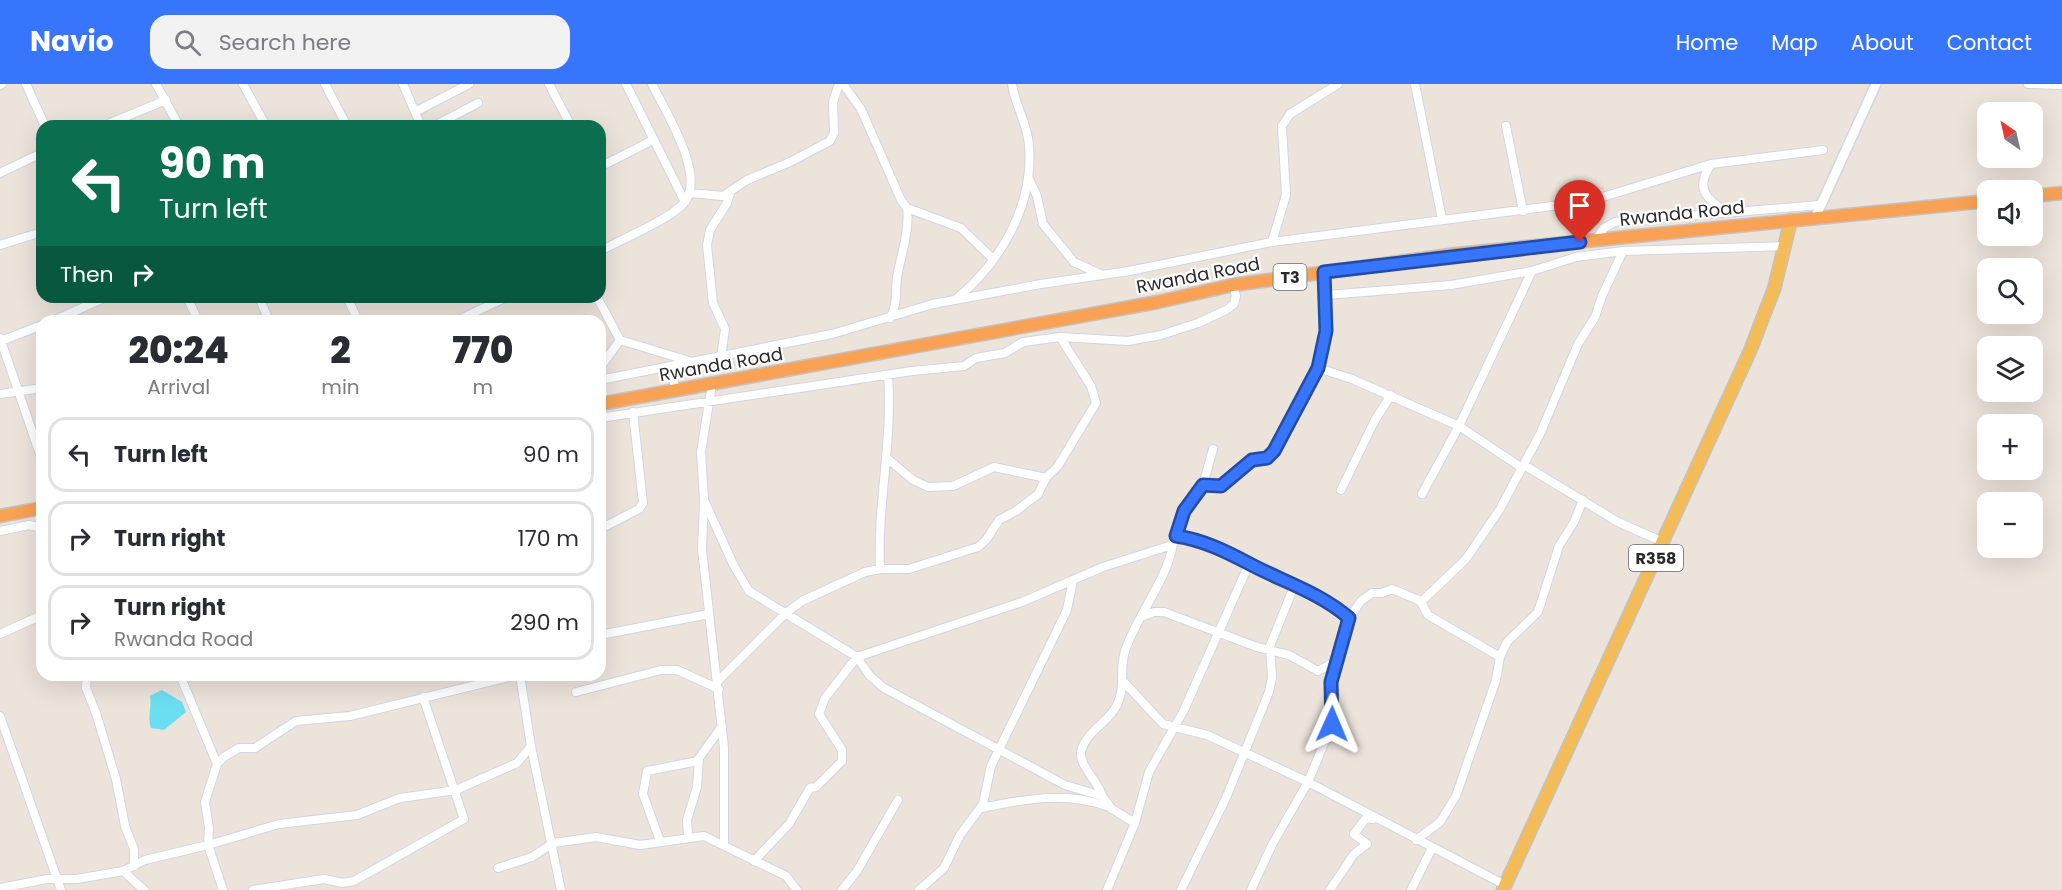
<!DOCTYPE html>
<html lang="en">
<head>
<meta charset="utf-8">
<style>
  :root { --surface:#fff; --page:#f2f2f3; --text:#2b2b33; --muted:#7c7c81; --line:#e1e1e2; --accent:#3775fd }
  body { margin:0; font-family:Poppins,sans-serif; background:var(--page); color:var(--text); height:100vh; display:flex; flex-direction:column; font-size:22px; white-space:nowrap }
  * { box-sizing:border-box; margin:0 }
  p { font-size:20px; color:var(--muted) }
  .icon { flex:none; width:33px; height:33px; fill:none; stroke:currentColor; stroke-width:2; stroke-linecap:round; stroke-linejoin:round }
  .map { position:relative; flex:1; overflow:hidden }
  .side { position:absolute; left:36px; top:231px; width:570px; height:366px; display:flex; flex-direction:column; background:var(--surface); border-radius:18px; box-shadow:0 6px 24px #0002 }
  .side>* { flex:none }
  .hud { position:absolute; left:36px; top:36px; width:570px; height:183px; border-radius:18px; box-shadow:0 6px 24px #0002; background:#0b6e4f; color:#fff; overflow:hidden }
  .needle { width:39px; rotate:326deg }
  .tools { position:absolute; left:1977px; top:18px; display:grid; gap:12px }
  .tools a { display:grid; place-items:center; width:66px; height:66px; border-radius:12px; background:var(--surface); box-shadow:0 6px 24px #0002; font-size:30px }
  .pin { position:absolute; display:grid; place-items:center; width:51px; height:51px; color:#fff; margin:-62px -26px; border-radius:50% 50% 50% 0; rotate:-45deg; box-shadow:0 0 6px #0007 }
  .pin .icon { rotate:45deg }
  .me { position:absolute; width:66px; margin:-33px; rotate:1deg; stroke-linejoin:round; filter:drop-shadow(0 0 4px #0008) }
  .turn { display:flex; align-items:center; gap:21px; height:126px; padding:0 24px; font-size:27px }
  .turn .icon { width:78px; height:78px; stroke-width:2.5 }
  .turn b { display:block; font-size:42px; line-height:51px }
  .then { display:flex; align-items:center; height:57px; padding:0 24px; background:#0003; gap:12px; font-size:22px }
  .eta { display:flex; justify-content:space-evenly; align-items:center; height:102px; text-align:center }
  .eta b { font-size:36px; font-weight:800; line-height:42px }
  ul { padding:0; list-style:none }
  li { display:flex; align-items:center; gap:18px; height:75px; margin:0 12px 9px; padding:0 12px; border:3px solid var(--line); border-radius:18px }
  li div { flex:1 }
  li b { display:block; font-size:22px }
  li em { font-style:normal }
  header { display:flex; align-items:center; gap:36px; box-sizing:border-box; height:84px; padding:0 30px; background:var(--accent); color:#fff }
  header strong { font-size:28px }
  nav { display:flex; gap:33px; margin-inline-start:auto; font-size:21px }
  .search { width:420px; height:54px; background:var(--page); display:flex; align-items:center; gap:15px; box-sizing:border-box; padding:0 21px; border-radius:18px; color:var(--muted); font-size:22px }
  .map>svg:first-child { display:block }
  .water { fill:#6cdef1 }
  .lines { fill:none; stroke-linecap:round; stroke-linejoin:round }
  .minor-casing { stroke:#d0d6e3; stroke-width:10 }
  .tertiary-casing { stroke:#d0d6e3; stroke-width:12 }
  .primary-casing { stroke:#c3c3c3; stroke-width:15 }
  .trunk-casing { stroke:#c3c3c3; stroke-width:15 }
  .minor { stroke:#fff; stroke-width:8 }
  .tertiary { stroke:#fff; stroke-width:9 }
  .primary { stroke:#f3bc59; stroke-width:12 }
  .trunk { stroke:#f9a256; stroke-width:12 }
  .route-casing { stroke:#244ca4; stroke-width:15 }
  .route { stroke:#3775fd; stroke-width:10 }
  .labels { text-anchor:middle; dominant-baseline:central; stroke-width:4.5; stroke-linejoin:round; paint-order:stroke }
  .shield { fill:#fff; stroke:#6a6a6a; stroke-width:1.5 }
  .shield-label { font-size:16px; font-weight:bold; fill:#2a2a2a }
  .street-label { font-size:18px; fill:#2a2a2a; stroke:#fff }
</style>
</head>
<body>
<header>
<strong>Navio</strong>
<div class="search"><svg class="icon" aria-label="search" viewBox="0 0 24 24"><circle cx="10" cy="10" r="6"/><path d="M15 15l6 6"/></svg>Search here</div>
<nav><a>Home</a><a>Map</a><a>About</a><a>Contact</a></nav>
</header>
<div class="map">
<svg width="2062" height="806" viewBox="0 0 2062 806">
  <rect width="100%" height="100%" fill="#ece3db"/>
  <!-- water -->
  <path class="water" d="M 162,606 L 182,618 L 186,628 L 164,646 L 151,644 C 147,632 152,624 150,612 Z"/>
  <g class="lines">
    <!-- minor casing -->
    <g class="minor-casing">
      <path id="minor" d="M 26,0 L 45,42
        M 156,0 L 179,42
        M 243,0 L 266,42
        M 325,0 L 347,42
        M 403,0 L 421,42
        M 549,0 L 571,42
        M 626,0 L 685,118
        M 843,0 L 861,25 L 901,116 L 907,124 L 961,144 L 993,175
        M 1415,0 L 1442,135
        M 2028,0 L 2062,1
        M 0,1 L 2,0
        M 415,28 L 469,0
        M 103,42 L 166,16
        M 434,42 L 478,19
        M 1506,42 L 1523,127
        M 1711,80 C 1695,104 1705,114 1726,128
        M 600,83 L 653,56
        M 0,89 L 42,69
        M 1028,93 L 1037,112 L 1043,140 L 1074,178 L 1100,190
        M 689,109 L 723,112 L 747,96 L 790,78 L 830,57 L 834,49 L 833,18 L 839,0
        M 1596,156 L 1604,144 L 1615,138 L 1820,121
        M 1272,158 L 1286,111 L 1282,42 L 1290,30 L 1338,0
        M 0,161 L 42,148
        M 600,167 C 621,156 670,135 684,119 C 707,92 665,27 652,0
        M 1327,211 L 1451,201 L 1532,187 L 1576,173 L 1623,167 L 1786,162
        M 187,213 L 198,237
        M 259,213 L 269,237
        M 347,213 L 358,237
        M 597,213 L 620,256 L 689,277
        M 956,215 C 1000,179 1034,122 1029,62 C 1028,40 1015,22 1012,0
        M 890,234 C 898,220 895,209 897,193 C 901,171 910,146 907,124
        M 53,237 L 106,213
        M 456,237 L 507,213
        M 0,254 L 42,376
        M 1,257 L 42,241
        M 721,273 L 725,245 L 713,219 L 707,161 L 710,146 L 727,119 L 730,109
        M 672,282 L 675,306
        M 600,284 L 620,256
        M 1318,284 L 1352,295 L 1459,342 L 1522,384
        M 600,296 L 832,250 L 933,220 L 1041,200 L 1129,187 L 1272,158 L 1568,120 L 1606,112 L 1711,80 L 1823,66
        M 712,300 L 701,368 L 704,416 L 702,465 L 724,664 L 724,761
        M 0,310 L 42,304
        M 600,334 L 912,287 L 964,282 L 976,274 L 1005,269 L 1023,258 L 1060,253 L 1128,257 L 1161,251 L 1198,239 L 1226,226 L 1234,220 L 1236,212 L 1233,201
        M 888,375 L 913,396 L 928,403 L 953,402 L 994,383 L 1046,394
        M 1524,381 L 1618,438 L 1663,458
        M 1203,401 L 1213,365
        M 1341,406 L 1375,336 L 1391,311
        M 1422,410 L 1459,342 L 1532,187
        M 704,416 L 734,482 L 749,507 L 857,573 L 870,592 L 884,604 L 1065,701 L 1102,712 L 1112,725 L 1135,739
        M 600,445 L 639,425 L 643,419 L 633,328
        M 0,447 L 29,441 L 42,444
        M 1176,452 C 1203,456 1225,467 1248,479 C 1283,498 1319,508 1349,534
        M 880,485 C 877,420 893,357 888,291
        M 1421,518 L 1466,475 L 1500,425 L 1540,350 L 1578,260 L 1595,233 L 1602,212 L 1623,167
        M 1141,533 L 1154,528 L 1164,528 L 1257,563 L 1289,571 L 1318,587 L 1336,577 L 1345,556 L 1349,534 L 1361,517 L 1372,509 L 1382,509 L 1392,505 L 1416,515 L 1421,518 L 1428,531 L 1500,573 L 1507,558 L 1538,528 L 1559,462 L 1574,438 L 1583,416
        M 0,550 L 42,531
        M 600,551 L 709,530
        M 87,591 L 86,604 L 96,629 L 116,695 L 125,742 L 134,765 L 134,782
        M 180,591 L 217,680
        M 520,591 L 531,662 L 561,806
        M 718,597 L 786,529 L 802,517 L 865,488 L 880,485 L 909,485 L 978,463 L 986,456 L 999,436 L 1016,427 L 1038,410 L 1046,394 L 1058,382 L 1096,319 L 1091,302 L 1060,253
        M 1124,598 L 1163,640 L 1207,651 L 1308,698 L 1505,801
        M 576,608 L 661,586 L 677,586 L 719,605
        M 0,632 L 61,806
        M 1102,712 C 1099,698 1079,682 1081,668 C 1085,648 1109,638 1117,621 C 1126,603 1119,585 1125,567 C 1136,533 1169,493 1173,459
        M 981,724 C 1025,715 1066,707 1109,723
        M 688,752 L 687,736 L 697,703 L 699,674 L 720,645
        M 1416,756 L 1440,738 L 1456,712 L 1496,596 L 1500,573
        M 660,757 L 643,710 L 647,687 L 698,677
        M 754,777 L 789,740 L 810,704 L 816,703 L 842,677 L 842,666 L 819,630 L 825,614 L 857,573 L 1022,518 L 1103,483 L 1169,462 L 1173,459 L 1181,432 L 1200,403 L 1224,400 L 1252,376 L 1264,376 L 1270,372 L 1318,284 L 1326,247 L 1324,188
        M 498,784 L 532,773 L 553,759 L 596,753 L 640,761 L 704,752 L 786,792 L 797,806
        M 123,787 L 144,806
        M 0,804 L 47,795 L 77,795 L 123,787 L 145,776 L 208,761 L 279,740 L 357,731 L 400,714 L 456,706 L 517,679 L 531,662
        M 223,806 L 208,761 L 209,744 L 205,718 L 217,680 L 224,673 L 239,664 L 255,664 L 296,637 L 350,632 L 517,591
        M 253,806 L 324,795 L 343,799 L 354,797 L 464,735 L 423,613
        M 842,806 L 857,787 L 898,716
        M 919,806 L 944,784 L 960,751 L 983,720 L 991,682 L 1067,526 L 1073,496
        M 1107,806 L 1135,739 L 1149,688 L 1184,626 L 1249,480
        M 1181,806 L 1226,714 L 1269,608 L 1272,594 L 1270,562 L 1295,500
        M 1251,806 L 1273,759 L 1308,698 L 1332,640 L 1331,598 L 1336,577
        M 1330,806 L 1354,770 L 1367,760 L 1354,750 L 1366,734 L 1373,735
        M 1411,806 L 1432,764"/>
    </g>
    <!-- tertiary casing -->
    <g class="tertiary-casing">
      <path id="tertiary" d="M 1815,134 L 1876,0"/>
    </g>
    <!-- primary casing -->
    <g class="primary-casing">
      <path id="primary" d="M 1503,806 L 1750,267 L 1774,205 L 1791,136"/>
    </g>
    <!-- trunk casing -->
    <g class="trunk-casing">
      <path id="trunk" d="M 2032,112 L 2062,109
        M 600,320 L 1158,218 L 1233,201 L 1457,170 L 1988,117
        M 0,432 L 42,424"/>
    </g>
    <!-- minor -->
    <use href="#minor" class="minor"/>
    <!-- tertiary -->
    <use href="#tertiary" class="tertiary"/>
    <!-- primary -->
    <use href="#primary" class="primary"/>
    <!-- trunk -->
    <use href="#trunk" class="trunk"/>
  </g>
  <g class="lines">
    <!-- route casing -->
    <g class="route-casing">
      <path id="route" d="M 1332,640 L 1331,598 L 1349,534 C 1319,508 1283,498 1248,479 C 1225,467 1203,456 1176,452 L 1184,427 L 1203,401 L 1221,402 L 1252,376 L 1267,374 L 1274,367 L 1318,284 L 1326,247 L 1324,188 L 1580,158"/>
    </g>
    <!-- route -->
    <use href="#route" class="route"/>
  </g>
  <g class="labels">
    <!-- shield labels -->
    <g class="shield">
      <rect x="1273.5" y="180" width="33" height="26" rx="4.5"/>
      <rect x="1629" y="461" width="54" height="26" rx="4.5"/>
    </g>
    <g class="shield-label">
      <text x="1290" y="193">T3</text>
      <text x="1656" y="474">R358</text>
    </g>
    <!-- street labels -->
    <g class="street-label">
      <text transform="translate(1682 129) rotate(-6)">Rwanda Road</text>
      <text transform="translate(1198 191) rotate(-11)">Rwanda Road</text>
      <text transform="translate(721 280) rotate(-10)">Rwanda Road</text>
    </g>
  </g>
</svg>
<div class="tools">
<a><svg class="needle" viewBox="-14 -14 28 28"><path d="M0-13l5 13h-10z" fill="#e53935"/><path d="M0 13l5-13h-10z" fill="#7c7c81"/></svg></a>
<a><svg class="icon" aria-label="sound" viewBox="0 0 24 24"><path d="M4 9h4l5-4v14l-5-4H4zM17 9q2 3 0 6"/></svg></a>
<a><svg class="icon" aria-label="search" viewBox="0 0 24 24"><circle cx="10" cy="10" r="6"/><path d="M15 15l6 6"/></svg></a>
<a><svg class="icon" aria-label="layers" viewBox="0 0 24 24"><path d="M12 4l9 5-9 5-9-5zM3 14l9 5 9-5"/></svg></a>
<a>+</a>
<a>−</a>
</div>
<div class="pin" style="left:1580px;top:158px;background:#d93025"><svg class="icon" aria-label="arrive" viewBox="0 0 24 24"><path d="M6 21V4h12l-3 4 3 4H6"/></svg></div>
<svg class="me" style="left:1332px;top:640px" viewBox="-20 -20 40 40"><path d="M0-17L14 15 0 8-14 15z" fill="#3775fd" stroke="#fff" stroke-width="4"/></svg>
<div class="hud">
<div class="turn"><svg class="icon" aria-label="left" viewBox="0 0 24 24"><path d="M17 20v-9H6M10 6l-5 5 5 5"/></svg><div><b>90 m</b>Turn left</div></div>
<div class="then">Then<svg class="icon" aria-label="right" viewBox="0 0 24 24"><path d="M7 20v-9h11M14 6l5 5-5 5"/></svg></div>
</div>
<section class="side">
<div class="eta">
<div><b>20:24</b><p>Arrival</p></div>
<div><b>2</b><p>min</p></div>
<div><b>770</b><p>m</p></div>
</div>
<ul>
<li><svg class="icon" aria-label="left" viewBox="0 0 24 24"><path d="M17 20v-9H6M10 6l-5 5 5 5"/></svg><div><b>Turn left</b></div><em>90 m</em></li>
<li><svg class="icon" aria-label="right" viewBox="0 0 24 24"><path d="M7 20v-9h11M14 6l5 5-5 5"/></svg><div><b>Turn right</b></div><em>170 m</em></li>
<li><svg class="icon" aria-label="right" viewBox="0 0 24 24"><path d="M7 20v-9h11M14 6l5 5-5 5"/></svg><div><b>Turn right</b><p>Rwanda Road</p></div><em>290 m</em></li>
</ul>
</section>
</div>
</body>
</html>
